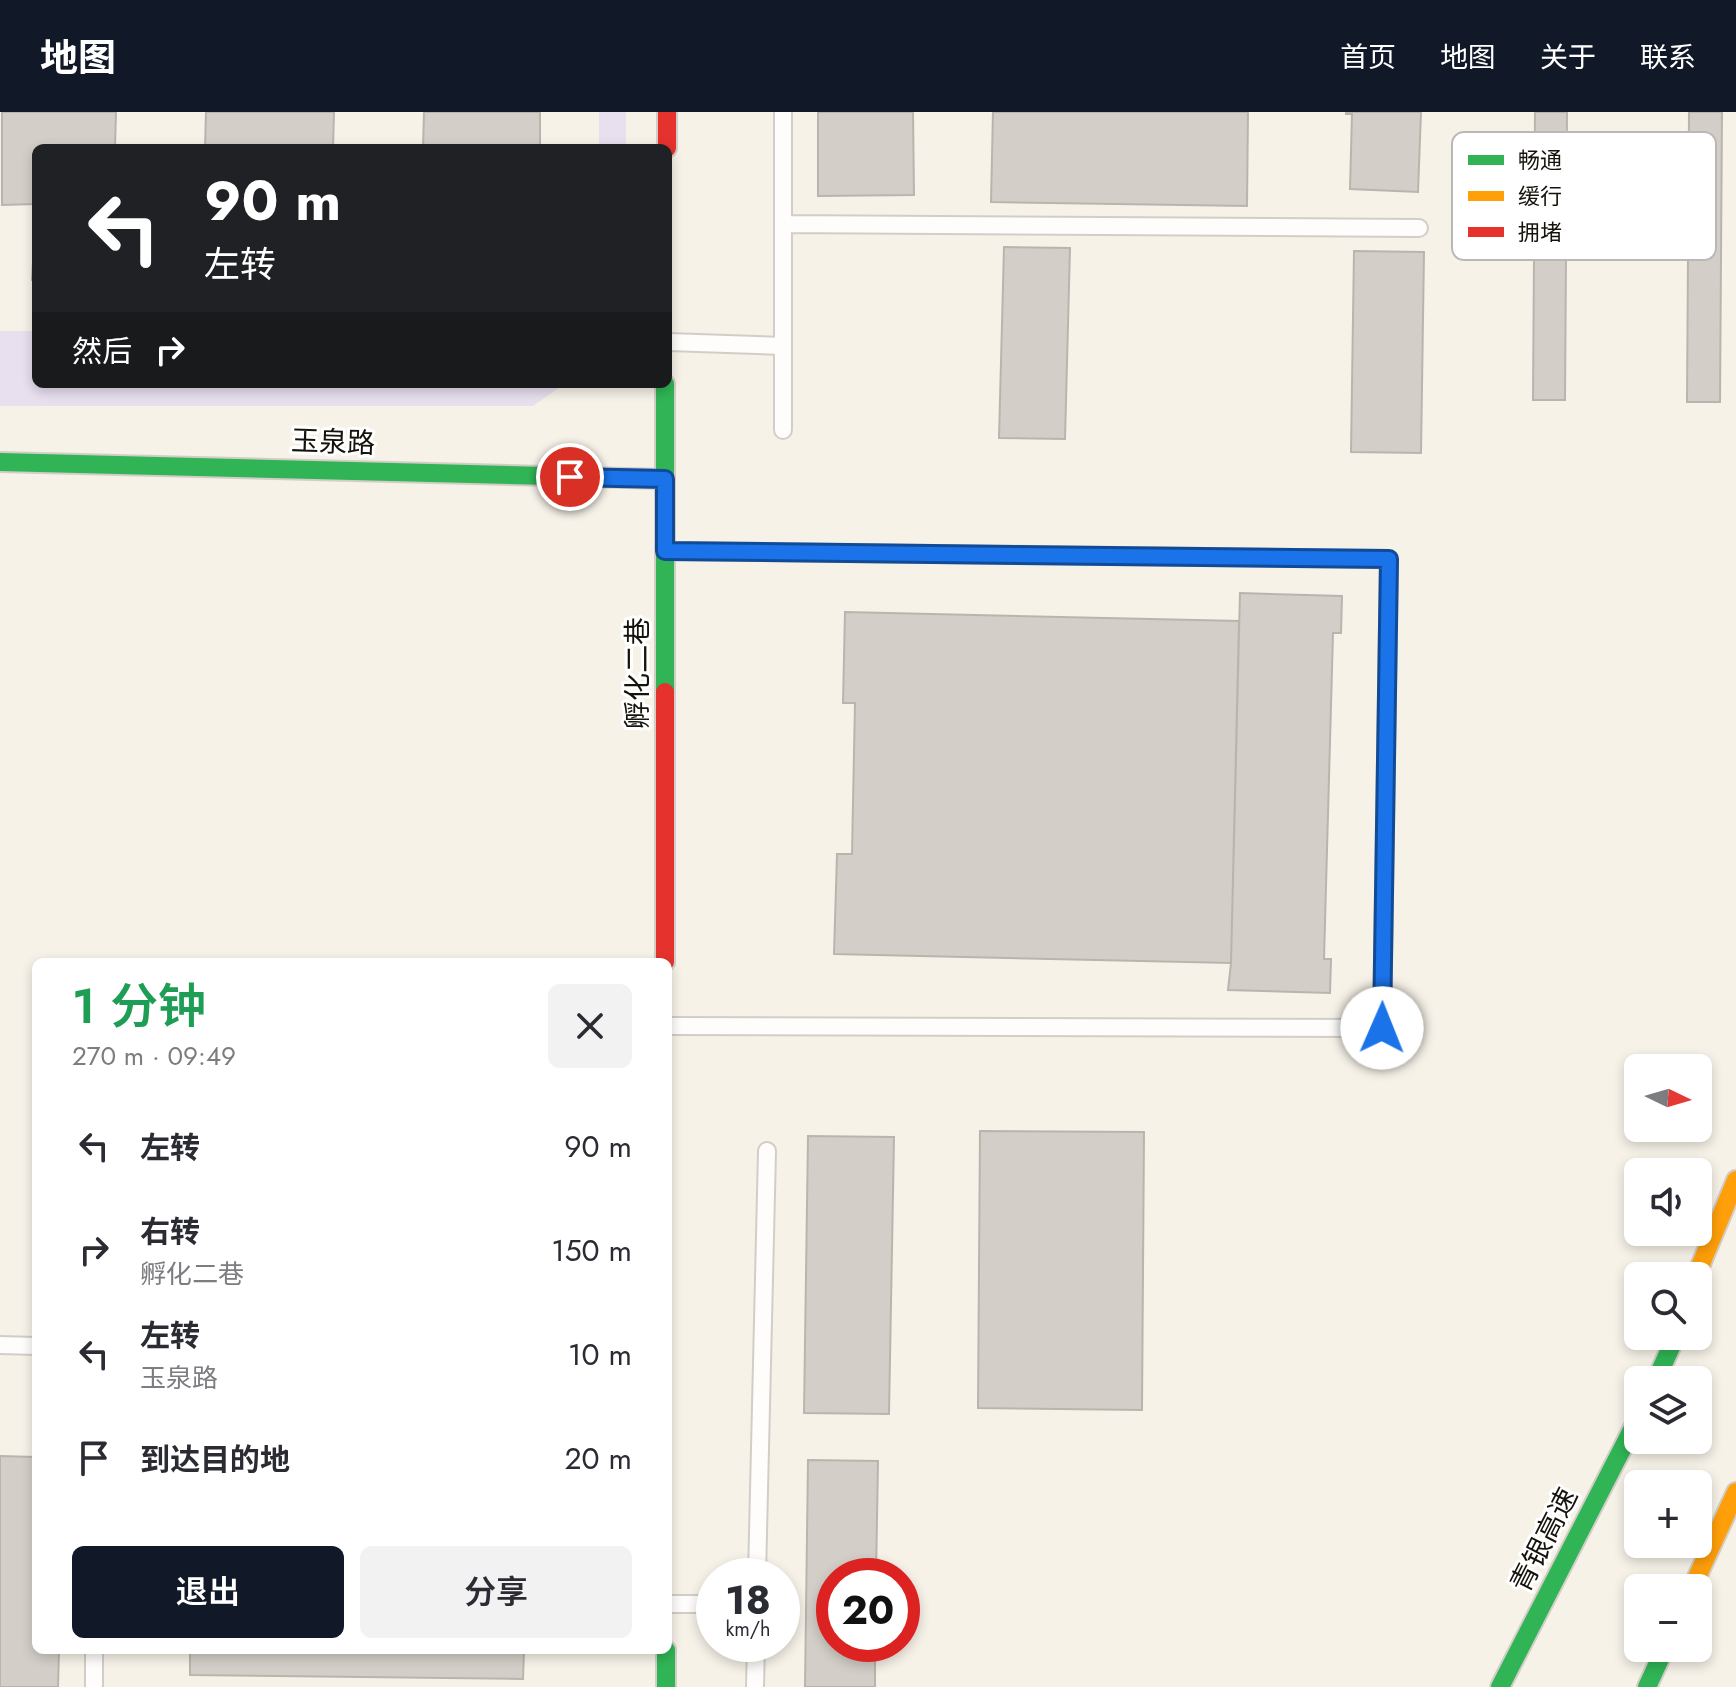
<!DOCTYPE html>
<html lang="zh">
<head>
<meta charset="utf-8">
<style>
  :root { --surface:#fff; --page:#f2f2f3; --text:#2b2b33; --muted:#7c7c81; --accent:#111827 }
  body { margin:0; font-family:Jost,"Noto Sans SC",sans-serif; background:var(--page); color:var(--text); height:100vh; display:flex; flex-direction:column; font-size:30px; white-space:nowrap }
  * { box-sizing:border-box; margin:0 }
  p { font-size:26px; color:var(--muted) }
  .icon { flex:none; width:44px; height:44px; fill:none; stroke:currentColor; stroke-width:2; stroke-linecap:round; stroke-linejoin:round }
  .map { position:relative; flex:1; overflow:hidden }
  .panel { position:absolute; left:32px; top:846px; width:640px; height:696px; display:flex; flex-direction:column; background:var(--surface); border-radius:12px; box-shadow:0 4px 12px #0003 }
  .panel>* { flex:none }
  .hud { position:absolute; left:32px; top:32px; width:640px; height:244px; border-radius:12px; box-shadow:0 4px 12px #0003; background:#202124; color:#fff; overflow:hidden }
  .needle { width:52px; rotate:95deg }
  .fabs { position:absolute; left:1624px; top:942px; display:grid; gap:16px }
  .fabs a { display:grid; place-items:center; width:88px; height:88px; border-radius:12px; background:var(--surface); box-shadow:0 4px 12px #0003; font-size:40px }
  .speed { position:absolute; left:696px; top:1446px; display:flex; gap:16px; font-size:40px; font-weight:700; text-align:center }
  .speed>* { display:grid; place-content:center; width:104px; height:104px; border-radius:50%; background:var(--surface); box-shadow:0 4px 12px #0003; line-height:1 }
  .speed small { font-size:20px; font-weight:400 }
  .speed .limit { border:12px solid #d22; background:#fff; color:#111 }
  .pin { position:absolute; display:grid; place-items:center; width:68px; height:68px; color:#fff; margin:-34px; border:4px solid #fff; border-radius:50%; box-shadow:0 2px 8px #0007 }
  .me { position:absolute; width:88px; margin:-44px; rotate:1deg; stroke-linejoin:round; filter:drop-shadow(0 0 6px #0008) }
  .turn { display:flex; align-items:center; gap:28px; height:168px; padding:0 40px; font-size:36px }
  .turn .icon { width:104px; height:104px; stroke-width:2.5 }
  .turn b { display:block; font-size:56px; line-height:68px }
  .then { display:flex; align-items:center; height:76px; padding:0 40px; background:#0003; gap:16px; font-size:30px }
  .round { display:grid; place-items:center; flex:none; width:84px; height:84px; border-radius:12px; background:var(--page) }
  .headline { display:flex; align-items:center; justify-content:space-between; height:136px; padding:0 40px }
  h1 { font-size:48px; font-weight:600; line-height:60px; color:#1e9e55 }
  .action { display:flex; gap:16px; margin-top:auto; padding:16px 40px }
  .action a { flex:1; height:92px; border-radius:12px; background:var(--accent); color:#fff; font-size:32px; font-weight:600; line-height:92px; text-align:center }
  .action a+a { background:var(--page); color:var(--text) }
  ul { padding:0; list-style:none }
  li { display:flex; align-items:center; gap:24px; height:104px; padding:0 40px }
  li div { flex:1 }
  li b { display:block; font-size:30px }
  li em { font-style:normal }
  header { display:flex; align-items:center; gap:48px; box-sizing:border-box; height:112px; padding:0 40px; background:var(--accent); color:#fff }
  header strong { font-size:38px }
  nav { display:flex; gap:44px; margin-inline-start:auto; font-size:28px }
  .map>svg:first-child { display:block }
  .green { fill:#e8dfef }
  .building { fill:#d3cfc8; stroke:#b9b5ae; stroke-width:2 }
  .lines { fill:none; stroke-linecap:round; stroke-linejoin:round }
  .lane-casing { stroke:#d2cec7; stroke-width:20 }
  .fast-casing { stroke:#d2cec7; stroke-width:22 }
  .slow-casing { stroke:#d2cec7; stroke-width:22 }
  .jam-casing { stroke:#d2cec7; stroke-width:22 }
  .lane { stroke:#fefdfc; stroke-width:16 }
  .fast { stroke:#30b455; stroke-width:18 }
  .slow { stroke:#ff9f0a; stroke-width:18 }
  .jam { stroke:#e5322d; stroke-width:18 }
  .route-casing { stroke:#114b97; stroke-width:20 }
  .route { stroke:#1a73e8; stroke-width:14 }
  .labels { text-anchor:middle; dominant-baseline:central; stroke-width:6; stroke-linejoin:round; paint-order:stroke }
  .street-label { font-size:28px; fill:#16130d; stroke:#fff }
  .key { fill:#fff; stroke:#b9b8b6; stroke-width:2 }
  .key-label { font-size:22px; fill:#16130d }
</style>
</head>
<body>
<header>
<strong>地图</strong>
<nav><a>首页</a><a>地图</a><a>关于</a><a>联系</a></nav>
</header>
<div class="map">
<svg width="1736" height="1575" viewBox="0 0 1736 1575">
  <rect width="100%" height="100%" fill="#f7f2e8"/>
  <!-- green -->
  <path class="green" d="M 599,0 L 626,0 L 626,36 L 599,36 Z
    M 0,219 L 36,219 L 36,272 L 564,272 L 533,294 L 0,294 Z"/>
  <!-- building -->
  <path class="building" d="M 2,0 L 116,0 L 115,36 L 36,36 L 36,92 L 2,93 Z
    M 206,0 L 334,0 L 333,36 L 205,36 Z
    M 424,0 L 540,0 L 540,36 L 423,36 Z
    M 818,0 L 913,0 L 914,83 L 818,84 Z
    M 993,0 L 1248,0 L 1247,94 L 991,90 Z
    M 1346,0 L 1421,0 L 1418,80 L 1350,77 L 1352,2 L 1346,2 Z
    M 1535,0 L 1567,0 L 1565,288 L 1533,288 Z
    M 1689,0 L 1722,0 L 1720,290 L 1687,290 Z
    M 36,97 L 36,169 L 32,168 Z
    M 1004,135 L 1070,136 L 1065,327 L 999,326 Z
    M 1354,139 L 1424,140 L 1421,341 L 1351,340 Z
    M 1240,481 L 1342,484 L 1341,521 L 1333,521 L 1324,847 L 1331,847 L 1330,881 L 1228,878 L 1231,851 Z
    M 845,500 L 1239,509 L 1231,851 L 834,842 L 837,742 L 852,742 L 855,591 L 843,591 Z
    M 980,1019 L 1144,1020 L 1142,1298 L 978,1296 Z
    M 808,1024 L 894,1025 L 889,1302 L 804,1301 Z
    M 0,1344 L 36,1345 L 36,1538 L 59,1538 L 58,1575 L 0,1575 Z
    M 808,1348 L 878,1349 L 876,1464 L 834,1464 L 834,1532 L 875,1532 L 875,1575 L 805,1575 Z
    M 190,1538 L 524,1538 L 523,1567 L 190,1563 Z"/>
  <g class="lines">
    <!-- lane casing -->
    <g class="lane-casing">
      <path id="lane" d="M 783,112 L 1419,116
        M 668,230 L 783,234
        M 783,318 L 783,0
        M 667,439 L 1389,447 L 1382,916 L 668,914
        M 0,1233 L 36,1234
        M 757,1464 L 767,1039
        M 668,1492 L 714,1492
        M 94,1575 L 94,1538
        M 755,1575 L 756,1532"/>
    </g>
    <!-- fast casing -->
    <g class="fast-casing">
      <path id="fast" d="M 665,272 L 665,580
        M 0,350 L 665,367
        M 1656,1268 L 1676,1224
        M 666,1538 L 666,1575
        M 1500,1575 L 1638,1306
        M 1647,1575 L 1665,1536"/>
    </g>
    <!-- slow casing -->
    <g class="slow-casing">
      <path id="slow" d="M 1696,1164 L 1736,1068
        M 1692,1476 L 1736,1380"/>
    </g>
    <!-- jam casing -->
    <g class="jam-casing">
      <path id="jam" d="M 667,0 L 667,36
        M 665,580 L 665,850"/>
    </g>
    <!-- lane -->
    <use href="#lane" class="lane"/>
    <!-- fast -->
    <use href="#fast" class="fast"/>
    <!-- slow -->
    <use href="#slow" class="slow"/>
    <!-- jam -->
    <use href="#jam" class="jam"/>
  </g>
  <g class="lines">
    <!-- route casing -->
    <g class="route-casing">
      <path id="route" d="M 570,365 L 665,367 L 665,439 L 1389,447 L 1382,916"/>
    </g>
    <!-- route -->
    <use href="#route" class="route"/>
  </g>
  <g class="labels">
    <!-- street labels -->
    <g class="street-label">
      <text transform="translate(333 330) rotate(2)">玉泉路</text>
      <text transform="translate(637 561) rotate(-90)">孵化二巷</text>
      <text transform="translate(1544 1428) rotate(-63)">青银高速</text>
    </g>
  </g>
  <!-- legend -->
  <rect x="1452" y="20" width="264" height="128" rx="12" class="key"/>
  <rect x="1468" y="43" width="36" height="10" fill="#30b455"/>
  <rect x="1468" y="79" width="36" height="10" fill="#ff9f0a"/>
  <rect x="1468" y="115" width="36" height="10" fill="#e5322d"/>
  <g class="key-label">
    <text x="1518" y="56">畅通</text>
    <text x="1518" y="92">缓行</text>
    <text x="1518" y="128">拥堵</text>
  </g>
</svg>
<div class="fabs">
<a><svg class="needle" viewBox="-14 -14 28 28"><path d="M0-13l5 13h-10z" fill="#e53935"/><path d="M0 13l5-13h-10z" fill="#7c7c81"/></svg></a>
<a><svg class="icon" aria-label="sound" viewBox="0 0 24 24"><path d="M4 9h4l5-4v14l-5-4H4zM17 9q2 3 0 6"/></svg></a>
<a><svg class="icon" aria-label="search" viewBox="0 0 24 24"><circle cx="10" cy="10" r="6"/><path d="M15 15l6 6"/></svg></a>
<a><svg class="icon" aria-label="layers" viewBox="0 0 24 24"><path d="M12 4l9 5-9 5-9-5zM3 14l9 5 9-5"/></svg></a>
<a>+</a>
<a>−</a>
</div>
<div class="speed"><div>18<small>km/h</small></div><div class="limit">20</div></div>
<div class="pin" style="left:570px;top:365px;background:#d93025"><svg class="icon" aria-label="arrive" viewBox="0 0 24 24"><path d="M6 21V4h12l-3 4 3 4H6"/></svg></div>
<svg class="me" style="left:1382px;top:916px" viewBox="-20 -20 40 40"><circle r="19" fill="#fff"/><path d="M0-13L10 11 0 6-10 11z" fill="#1a73e8"/></svg>
<div class="hud">
<div class="turn"><svg class="icon" aria-label="left" viewBox="0 0 24 24"><path d="M17 20v-9H6M10 6l-5 5 5 5"/></svg><div><b>90 m</b>左转</div></div>
<div class="then">然后<svg class="icon" aria-label="right" viewBox="0 0 24 24"><path d="M7 20v-9h11M14 6l5 5-5 5"/></svg></div>
</div>
<section class="panel">
<div class="headline"><div><h1>1 分钟</h1><p>270 m · 09:49</p></div><a class="round"><svg class="icon" aria-label="close" viewBox="0 0 24 24"><path d="M6 6l12 12M18 6L6 18"/></svg></a></div>
<ul>
<li><svg class="icon" aria-label="left" viewBox="0 0 24 24"><path d="M17 20v-9H6M10 6l-5 5 5 5"/></svg><div><b>左转</b></div><em>90 m</em></li>
<li><svg class="icon" aria-label="right" viewBox="0 0 24 24"><path d="M7 20v-9h11M14 6l5 5-5 5"/></svg><div><b>右转</b><p>孵化二巷</p></div><em>150 m</em></li>
<li><svg class="icon" aria-label="left" viewBox="0 0 24 24"><path d="M17 20v-9H6M10 6l-5 5 5 5"/></svg><div><b>左转</b><p>玉泉路</p></div><em>10 m</em></li>
<li><svg class="icon" aria-label="arrive" viewBox="0 0 24 24"><path d="M6 21V4h12l-3 4 3 4H6"/></svg><div><b>到达目的地</b></div><em>20 m</em></li>
</ul>
<div class="action"><a>退出</a><a>分享</a></div>
</section>
</div>
</body>
</html>
